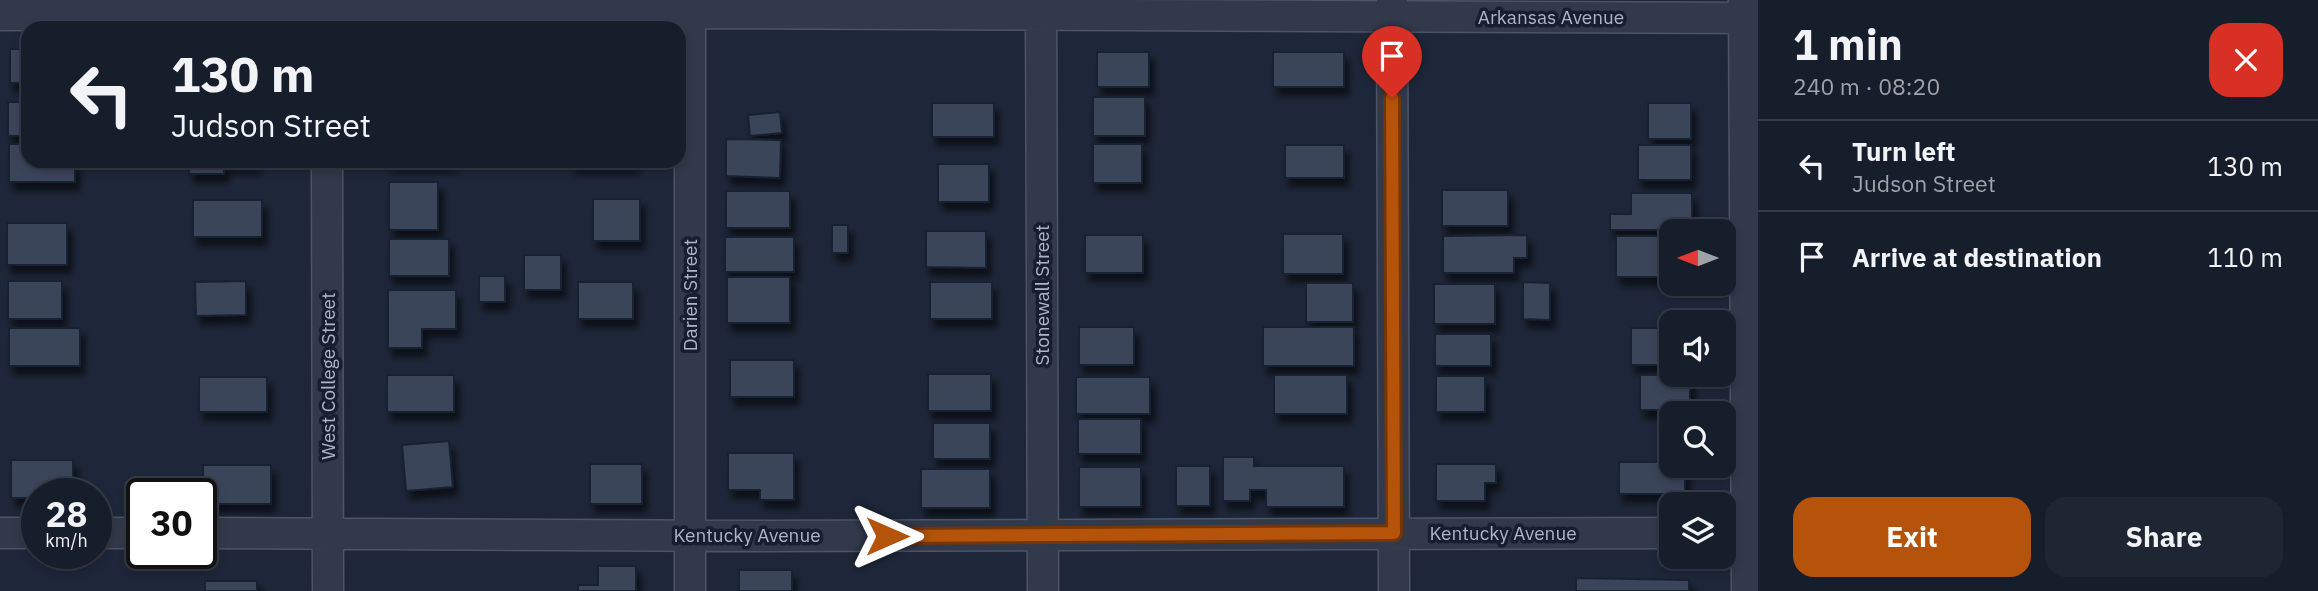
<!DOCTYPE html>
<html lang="en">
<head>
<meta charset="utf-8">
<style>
  :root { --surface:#161d2b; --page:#1f2633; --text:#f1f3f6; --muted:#9ea2a9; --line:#353b47; --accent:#b45309 }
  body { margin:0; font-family:"IBM Plex Sans",sans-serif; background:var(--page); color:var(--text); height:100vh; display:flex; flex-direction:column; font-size:26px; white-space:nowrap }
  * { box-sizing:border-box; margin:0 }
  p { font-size:23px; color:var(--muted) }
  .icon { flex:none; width:38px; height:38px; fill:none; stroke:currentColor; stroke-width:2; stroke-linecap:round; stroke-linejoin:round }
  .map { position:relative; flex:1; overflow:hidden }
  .drawer { display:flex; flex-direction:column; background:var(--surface); width:560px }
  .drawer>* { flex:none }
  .banner { position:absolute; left:21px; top:21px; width:665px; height:147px; border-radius:21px; box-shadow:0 4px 10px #0003,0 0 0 2px var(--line); background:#161d2b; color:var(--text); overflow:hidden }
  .needle { width:46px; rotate:270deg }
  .fabs { position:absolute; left:1659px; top:219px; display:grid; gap:14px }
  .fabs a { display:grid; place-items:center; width:77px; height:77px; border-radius:14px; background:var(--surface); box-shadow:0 4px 10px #0003,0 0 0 2px var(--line); font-size:35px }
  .speed { position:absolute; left:21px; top:478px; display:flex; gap:14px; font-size:35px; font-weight:700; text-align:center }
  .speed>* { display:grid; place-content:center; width:91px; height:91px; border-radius:50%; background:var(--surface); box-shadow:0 4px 10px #0003,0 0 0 2px var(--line); line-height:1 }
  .speed small { font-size:18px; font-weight:400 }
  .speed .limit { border:4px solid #111; border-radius:10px; background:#fff; color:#111 }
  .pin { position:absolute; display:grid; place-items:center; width:60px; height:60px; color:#fff; margin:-72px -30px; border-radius:50% 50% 50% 0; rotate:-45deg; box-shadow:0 0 7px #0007 }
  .pin .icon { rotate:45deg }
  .me { position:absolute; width:77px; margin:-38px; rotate:90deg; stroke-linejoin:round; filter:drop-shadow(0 0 5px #0008) }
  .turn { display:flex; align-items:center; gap:24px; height:147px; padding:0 35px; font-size:32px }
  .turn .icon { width:91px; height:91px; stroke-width:2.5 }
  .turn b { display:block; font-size:49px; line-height:60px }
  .round { display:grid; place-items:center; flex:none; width:74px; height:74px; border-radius:21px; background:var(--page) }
  .overview { display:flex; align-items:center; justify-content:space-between; height:119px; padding:0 35px }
  h1 { font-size:42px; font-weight:700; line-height:52px }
  .cta { display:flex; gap:14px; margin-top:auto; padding:14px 35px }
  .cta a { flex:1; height:80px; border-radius:21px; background:var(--accent); color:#fff; font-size:28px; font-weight:700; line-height:80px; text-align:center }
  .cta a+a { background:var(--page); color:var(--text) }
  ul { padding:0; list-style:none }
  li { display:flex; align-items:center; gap:21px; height:91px; padding:0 35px; border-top:2px solid var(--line) }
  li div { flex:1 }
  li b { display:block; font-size:26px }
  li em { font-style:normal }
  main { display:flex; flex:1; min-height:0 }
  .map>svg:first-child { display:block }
  .building { fill:#3a455a; stroke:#192130; stroke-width:2; filter:url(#shadow) }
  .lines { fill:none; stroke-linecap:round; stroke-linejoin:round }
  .minor-casing { stroke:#4c5465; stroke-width:33 }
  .minor { stroke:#32394a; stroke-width:30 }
  .route-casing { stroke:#753606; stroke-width:18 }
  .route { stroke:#b45309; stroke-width:12 }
  .labels { text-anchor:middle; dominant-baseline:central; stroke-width:7; stroke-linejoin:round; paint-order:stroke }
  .street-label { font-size:19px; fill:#acb4c7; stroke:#171f2e }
</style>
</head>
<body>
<main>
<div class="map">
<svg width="1758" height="591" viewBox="0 0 1758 591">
  <defs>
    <filter id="shadow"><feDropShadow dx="4.5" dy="8" stdDeviation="3.5" flood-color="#0009"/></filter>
  </defs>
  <rect width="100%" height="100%" fill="#1e2739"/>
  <!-- building -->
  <path class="building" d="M 10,49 L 28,49 L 28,83 L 10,83 Z
    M 1097,52 L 1149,52 L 1149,87 L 1097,87 Z
    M 1273,52 L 1344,52 L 1344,87 L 1273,87 Z
    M 1093,97 L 1145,97 L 1145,136 L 1093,136 Z
    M 8,102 L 28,102 L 28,136 L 8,136 Z
    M 932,103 L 994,103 L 994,137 L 932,137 Z
    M 1648,103 L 1691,103 L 1691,139 L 1648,139 Z
    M 780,112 L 782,133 L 750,136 L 748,115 Z
    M 726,139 L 781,140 L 780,178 L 726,176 Z
    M 9,144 L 28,144 L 28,161 L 75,161 L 75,182 L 9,182 Z
    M 1093,144 L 1142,144 L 1142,183 L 1093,183 Z
    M 1285,145 L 1344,145 L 1344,178 L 1285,178 Z
    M 1638,145 L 1691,145 L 1691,180 L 1638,180 Z
    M 189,161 L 256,161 L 256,165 L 224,165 L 224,174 L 189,174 Z
    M 387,161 L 453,161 L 453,164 L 387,164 Z
    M 570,161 L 634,161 L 634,165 L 570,165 Z
    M 938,164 L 989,164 L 989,202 L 938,202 Z
    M 389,182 L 438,182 L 438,230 L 389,230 Z
    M 1442,190 L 1508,190 L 1508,226 L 1442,226 Z
    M 726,191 L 790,191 L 790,228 L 726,228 Z
    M 1631,193 L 1692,193 L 1692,230 L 1610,230 L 1610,214 L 1631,214 Z
    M 593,199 L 640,199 L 640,241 L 593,241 Z
    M 193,200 L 262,200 L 262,237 L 193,237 Z
    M 7,223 L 67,223 L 67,265 L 7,265 Z
    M 832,225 L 848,225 L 848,253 L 832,253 Z
    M 926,231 L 986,231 L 986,268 L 926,267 Z
    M 1283,234 L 1343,234 L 1343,274 L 1283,274 Z
    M 1085,235 L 1143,235 L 1143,273 L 1085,273 Z
    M 1527,235 L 1527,258 L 1514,258 L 1514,273 L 1443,273 L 1443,236 Z
    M 1616,236 L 1671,236 L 1671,277 L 1616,277 Z
    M 725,237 L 794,237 L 794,272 L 725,272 Z
    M 389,239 L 449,239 L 449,276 L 389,276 Z
    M 524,255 L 561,255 L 561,290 L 524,290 Z
    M 479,276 L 505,276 L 505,302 L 479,302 Z
    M 727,277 L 790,277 L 790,323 L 727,323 Z
    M 8,281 L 62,281 L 62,319 L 8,319 Z
    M 246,281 L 246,315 L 196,316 L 195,282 Z
    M 578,282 L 633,282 L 633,319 L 578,319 Z
    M 930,282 L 992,282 L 992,319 L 930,319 Z
    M 1523,282 L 1550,283 L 1550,320 L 1523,319 Z
    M 1306,283 L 1353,283 L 1353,322 L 1306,322 Z
    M 1434,284 L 1495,284 L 1495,324 L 1434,324 Z
    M 388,290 L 456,290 L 456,329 L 422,329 L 422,348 L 388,348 Z
    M 1079,327 L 1134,327 L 1134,365 L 1079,365 Z
    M 1263,327 L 1354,327 L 1354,366 L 1263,366 Z
    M 9,328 L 80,328 L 80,366 L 9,366 Z
    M 1631,328 L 1671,328 L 1671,365 L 1631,365 Z
    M 1435,334 L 1491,334 L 1491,366 L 1435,366 Z
    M 730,360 L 794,360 L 794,397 L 730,397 Z
    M 928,374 L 991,374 L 991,411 L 928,411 Z
    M 387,375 L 454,375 L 454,412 L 387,412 Z
    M 1274,375 L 1347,375 L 1347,414 L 1274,414 Z
    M 1640,375 L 1690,375 L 1690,410 L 1640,410 Z
    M 1436,376 L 1485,376 L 1485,412 L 1436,412 Z
    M 199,377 L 267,377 L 267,412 L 199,412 Z
    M 1076,377 L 1150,377 L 1150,414 L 1076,414 Z
    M 1078,419 L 1141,419 L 1141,454 L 1078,454 Z
    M 933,423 L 990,423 L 990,459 L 933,459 Z
    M 449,441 L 453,487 L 406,491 L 402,445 Z
    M 728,453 L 794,453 L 794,500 L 760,500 L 760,490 L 728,490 Z
    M 1223,457 L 1254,457 L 1254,466 L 1344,466 L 1344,507 L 1266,507 L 1266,490 L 1250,490 L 1250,501 L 1223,501 Z
    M 11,460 L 73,460 L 73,494 L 37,494 L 37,498 L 11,498 Z
    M 1619,462 L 1671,462 L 1671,466 L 1685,466 L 1685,494 L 1619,494 Z
    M 590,464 L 642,464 L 642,504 L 590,504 Z
    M 1436,464 L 1496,464 L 1496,483 L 1485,483 L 1485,501 L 1436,501 Z
    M 203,465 L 271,465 L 271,504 L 203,504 Z
    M 1176,466 L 1210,466 L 1210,506 L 1176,506 Z
    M 1079,467 L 1141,467 L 1141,507 L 1079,507 Z
    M 921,469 L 990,469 L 990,508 L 921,508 Z
    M 598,566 L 636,566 L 636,591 L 578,591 L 578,585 L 598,585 Z
    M 739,570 L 792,570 L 792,591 L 739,591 Z
    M 1576,578 L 1689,580 L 1689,591 L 1576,591 Z
    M 205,581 L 257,581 L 257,591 L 205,591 Z"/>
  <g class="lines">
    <!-- minor casing -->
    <g class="minor-casing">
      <path id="minor" d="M 690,0 L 690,591
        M 1041,0 L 1043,591
        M 1392,0 L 1394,591
        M 1744,0 L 1747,591
        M 0,15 L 690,13 L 1758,18
        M 327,161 L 328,591
        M 0,533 L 37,533
        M 96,533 L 142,533
        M 201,533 L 756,536 L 1671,533"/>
    </g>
    <!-- minor -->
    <use href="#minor" class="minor"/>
  </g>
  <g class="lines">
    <!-- route casing -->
    <g class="route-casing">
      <path id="route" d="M 887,536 L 1394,533 L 1392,98"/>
    </g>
    <!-- route -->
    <use href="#route" class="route"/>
  </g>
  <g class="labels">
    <!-- street labels -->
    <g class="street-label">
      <text x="1551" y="17">Arkansas Avenue</text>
      <text transform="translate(690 295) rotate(-90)">Darien Street</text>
      <text transform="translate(1042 295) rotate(-90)">Stonewall Street</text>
      <text transform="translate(328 376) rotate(-90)">West College Street</text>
      <text x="1503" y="533">Kentucky Avenue</text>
      <text x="747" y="535">Kentucky Avenue</text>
    </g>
  </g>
</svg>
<div class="fabs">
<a><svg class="needle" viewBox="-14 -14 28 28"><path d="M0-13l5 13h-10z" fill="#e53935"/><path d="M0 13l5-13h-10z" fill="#9ea2a9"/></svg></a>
<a><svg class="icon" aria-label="sound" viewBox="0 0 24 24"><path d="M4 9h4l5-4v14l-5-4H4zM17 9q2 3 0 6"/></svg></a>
<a><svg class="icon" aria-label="search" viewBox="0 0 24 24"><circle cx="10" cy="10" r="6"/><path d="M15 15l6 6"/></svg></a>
<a><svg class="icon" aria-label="layers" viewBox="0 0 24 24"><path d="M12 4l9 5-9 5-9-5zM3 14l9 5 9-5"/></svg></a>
</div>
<div class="speed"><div>28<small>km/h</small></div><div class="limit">30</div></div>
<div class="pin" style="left:1392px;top:98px;background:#d93025"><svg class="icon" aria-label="arrive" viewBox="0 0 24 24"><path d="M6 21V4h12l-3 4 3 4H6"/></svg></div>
<svg class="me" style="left:887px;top:536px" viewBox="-20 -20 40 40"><path d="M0-17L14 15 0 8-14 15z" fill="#b45309" stroke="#fff" stroke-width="4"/></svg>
<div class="banner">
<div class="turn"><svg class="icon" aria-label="left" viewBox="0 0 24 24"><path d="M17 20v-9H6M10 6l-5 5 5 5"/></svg><div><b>130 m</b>Judson Street</div></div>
</div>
</div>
<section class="drawer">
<div class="overview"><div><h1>1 min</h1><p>240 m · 08:20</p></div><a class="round" style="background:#d93025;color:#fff"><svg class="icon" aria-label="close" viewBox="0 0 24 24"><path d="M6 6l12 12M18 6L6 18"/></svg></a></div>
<ul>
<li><svg class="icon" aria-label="left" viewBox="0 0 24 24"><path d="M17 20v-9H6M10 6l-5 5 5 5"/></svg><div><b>Turn left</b><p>Judson Street</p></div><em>130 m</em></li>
<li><svg class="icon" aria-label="arrive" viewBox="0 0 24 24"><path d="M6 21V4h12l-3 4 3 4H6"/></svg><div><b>Arrive at destination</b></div><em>110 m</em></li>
</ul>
<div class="cta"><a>Exit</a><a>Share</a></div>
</section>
</main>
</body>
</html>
